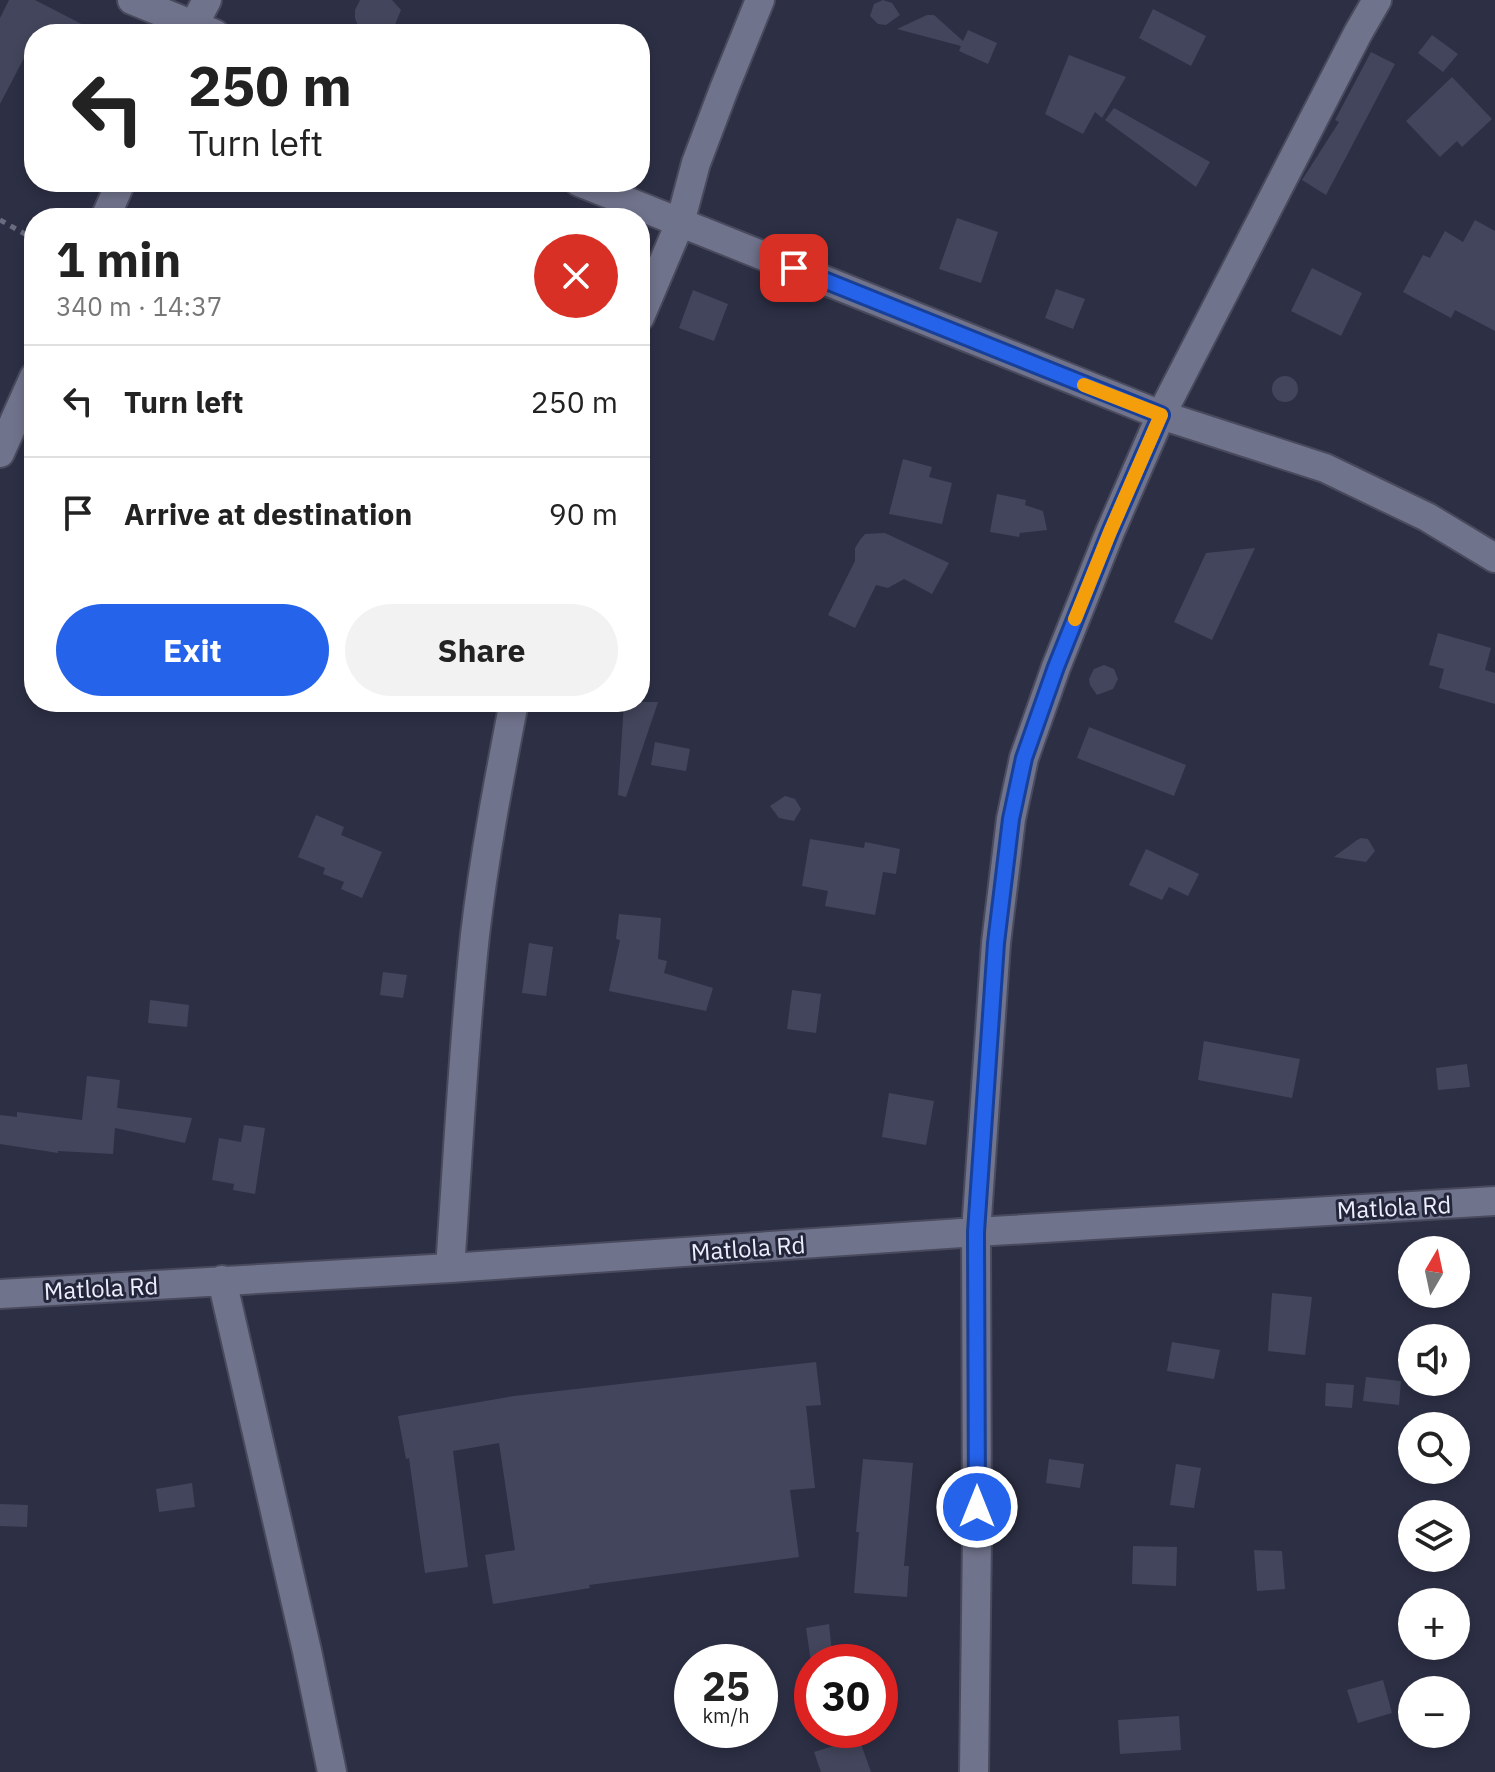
<!DOCTYPE html>
<html lang="en">
<head>
<meta charset="utf-8">
<style>
  :root { --surface:#fff; --page:#f2f2f2; --text:#222; --muted:#767676; --line:#e0e0e0; --accent:#2563eb }
  body { margin:0; font-family:"IBM Plex Sans",sans-serif; background:var(--page); color:var(--text); height:100vh; display:flex; flex-direction:column; font-size:30px; white-space:nowrap }
  * { box-sizing:border-box; margin:0 }
  p { font-size:26px; color:var(--muted) }
  .icon { flex:none; width:44px; height:44px; fill:none; stroke:currentColor; stroke-width:2; stroke-linecap:round; stroke-linejoin:round }
  .map { position:relative; flex:1; overflow:hidden }
  .details { position:absolute; left:24px; top:208px; width:626px; height:504px; display:flex; flex-direction:column; background:var(--surface); border-radius:32px; box-shadow:0 4px 12px #0003 }
  .details>* { flex:none }
  .banner { position:absolute; left:24px; top:24px; width:626px; height:168px; border-radius:32px; box-shadow:0 4px 12px #0003; background:#fff; color:var(--text); overflow:hidden }
  .needle { width:52px; rotate:9deg }
  .tools { position:absolute; left:1398px; top:1236px; display:grid; gap:16px }
  .tools a { display:grid; place-items:center; width:72px; height:72px; border-radius:50%; background:var(--surface); box-shadow:0 4px 12px #0003; font-size:40px }
  .speed { position:absolute; left:674px; top:1644px; display:flex; gap:16px; font-size:40px; font-weight:700; text-align:center }
  .speed>* { display:grid; place-content:center; width:104px; height:104px; border-radius:50%; background:var(--surface); box-shadow:0 4px 12px #0003; line-height:1 }
  .speed small { font-size:20px; font-weight:400 }
  .speed .limit { border:12px solid #d22; background:#fff; color:#111 }
  .pin { position:absolute; display:grid; place-items:center; width:68px; height:68px; color:#fff; margin:-34px; border-radius:16px; box-shadow:0 4px 12px #0006 }
  .me { position:absolute; width:88px; margin:-44px; rotate:0deg; stroke-linejoin:round; filter:drop-shadow(0 0 6px #0008) }
  .turn { display:flex; align-items:center; gap:28px; height:168px; padding:0 32px; font-size:36px }
  .turn .icon { width:104px; height:104px; stroke-width:2.5 }
  .turn b { display:block; font-size:56px; line-height:68px }
  .round { display:grid; place-items:center; flex:none; width:84px; height:84px; border-radius:42px; background:var(--page) }
  .head { display:flex; align-items:center; justify-content:space-between; height:136px; padding:0 32px }
  h1 { font-size:48px; font-weight:700; line-height:60px }
  .button { display:flex; gap:16px; margin-top:auto; padding:16px 32px }
  .button a { flex:1; height:92px; border-radius:48px; background:var(--accent); color:#fff; font-size:32px; font-weight:700; line-height:92px; text-align:center }
  .button a+a { background:var(--page); color:var(--text) }
  ul { padding:0; list-style:none }
  li { display:flex; align-items:center; gap:24px; height:112px; padding:0 32px; border-top:2px solid var(--line) }
  li div { flex:1 }
  li b { display:block; font-size:30px }
  li em { font-style:normal }
  .map>svg:first-child { display:block }
  .building { fill:#43455c }
  .lines { fill:none; stroke-linecap:round; stroke-linejoin:round }
  .minor-casing { stroke:#494a5d; stroke-width:32 }
  .path { stroke:#696b7e; stroke-width:5; stroke-dasharray:6 6; stroke-linecap:butt }
  .minor { stroke:#70738c; stroke-width:28 }
  .route-casing { stroke:#184099; stroke-width:20 }
  .route { stroke:#2563eb; stroke-width:14 }
  .slow { stroke:#f59e0b; stroke-width:14 }
  .labels { text-anchor:middle; dominant-baseline:central; stroke-width:6; stroke-linejoin:round; paint-order:stroke }
  .street-label { font-size:24px; fill:#eceefc; stroke:#23253a }
</style>
</head>
<body>
<div class="map">
<svg width="1495" height="1772" viewBox="0 0 1495 1772">
  <rect width="100%" height="100%" fill="#2d2f45"/>
  <!-- building -->
  <path class="building" d="M 9,0 L 35,0 L 101,34 L 34,34 L 34,39 L 0,104 L 0,18 Z
    M 360,0 L 392,0 L 401,10 L 394,27 L 386,34 L 366,34 L 358,26 L 355,18 L 355,10 Z
    M 883,0 L 892,3 L 900,15 L 886,25 L 878,24 L 870,16 L 874,4 Z
    M 1153,9 L 1206,36 L 1191,66 L 1139,38 Z
    M 927,15 L 934,15 L 963,41 L 968,30 L 997,43 L 988,64 L 959,51 L 961,46 L 897,29 Z
    M 1432,35 L 1458,54 L 1443,72 L 1418,53 Z
    M 1371,52 L 1395,64 L 1326,195 L 1302,180 L 1339,122 L 1335,120 Z
    M 1069,55 L 1126,77 L 1102,118 L 1095,112 L 1083,134 L 1045,114 Z
    M 1452,77 L 1492,119 L 1462,147 L 1457,141 L 1440,157 L 1406,121 Z
    M 1114,108 L 1210,162 L 1196,187 L 1105,120 Z
    M 957,218 L 998,232 L 981,283 L 939,269 Z
    M 1475,220 L 1495,231 L 1495,331 L 1455,310 L 1451,318 L 1403,292 L 1423,255 L 1430,258 L 1445,231 L 1463,242 Z
    M 1312,268 L 1362,293 L 1341,336 L 1291,311 Z
    M 1056,289 L 1085,299 L 1073,329 L 1045,318 Z
    M 693,290 L 728,304 L 714,341 L 679,328 Z
    M1272 389a13 13 0 1 1 26 0a13 13 0 1 1-26 0Z
    M 903,459 L 932,467 L 929,477 L 952,483 L 942,524 L 889,514 Z
    M 997,494 L 1026,500 L 1025,505 L 1043,511 L 1047,530 L 1020,533 L 1019,537 L 990,532 Z
    M 885,533 L 949,563 L 932,594 L 904,579 L 888,588 L 876,585 L 855,628 L 828,615 L 855,561 L 855,548 L 860,540 L 865,534 Z
    M 1255,548 L 1212,640 L 1174,622 L 1206,553 Z
    M 1438,633 L 1491,648 L 1485,670 L 1495,673 L 1495,704 L 1439,688 L 1444,669 L 1429,665 Z
    M 1104,665 L 1114,669 L 1118,679 L 1113,689 L 1097,695 L 1090,685 L 1089,679 L 1094,669 Z
    M 624,702 L 658,702 L 626,797 L 618,795 Z
    M 1089,727 L 1186,765 L 1174,796 L 1077,758 Z
    M 655,742 L 690,749 L 686,771 L 651,765 Z
    M 785,796 L 795,799 L 801,809 L 794,821 L 779,818 L 770,806 Z
    M 316,815 L 344,827 L 341,835 L 382,852 L 362,898 L 341,889 L 344,882 L 323,874 L 325,868 L 298,857 Z
    M 1361,838 L 1368,839 L 1375,851 L 1366,862 L 1334,857 L 1357,840 Z
    M 810,839 L 864,848 L 865,842 L 900,849 L 896,874 L 883,872 L 875,915 L 825,906 L 828,891 L 802,886 Z
    M 1146,849 L 1199,874 L 1188,896 L 1169,887 L 1162,900 L 1129,885 Z
    M 619,914 L 661,918 L 658,959 L 667,961 L 664,973 L 713,988 L 706,1011 L 609,991 L 620,940 L 616,939 Z
    M 529,943 L 553,947 L 546,996 L 522,993 Z
    M 383,972 L 407,975 L 403,998 L 380,995 Z
    M 792,990 L 821,994 L 816,1033 L 787,1029 Z
    M 150,1000 L 189,1005 L 187,1027 L 148,1023 Z
    M 1204,1041 L 1300,1059 L 1292,1098 L 1198,1080 Z
    M 1467,1064 L 1470,1087 L 1438,1090 L 1436,1068 Z
    M 87,1076 L 120,1080 L 117,1108 L 192,1118 L 185,1143 L 115,1128 L 113,1154 L 58,1151 L 58,1153 L 0,1144 L 0,1115 L 17,1117 L 17,1112 L 82,1120 Z
    M 889,1093 L 934,1101 L 926,1145 L 882,1137 Z
    M 244,1125 L 265,1128 L 255,1194 L 233,1190 L 234,1184 L 212,1180 L 219,1138 L 241,1142 Z
    M 1272,1293 L 1312,1297 L 1305,1355 L 1268,1351 Z
    M 1172,1342 L 1220,1350 L 1214,1379 L 1167,1371 Z
    M 816,1362 L 821,1405 L 806,1406 L 815,1488 L 790,1490 L 799,1557 L 589,1585 L 590,1588 L 493,1604 L 485,1555 L 515,1550 L 499,1443 L 453,1451 L 468,1567 L 425,1573 L 409,1458 L 406,1459 L 398,1416 L 514,1396 Z
    M 1366,1377 L 1401,1381 L 1399,1405 L 1363,1401 Z
    M 1326,1383 L 1354,1385 L 1352,1408 L 1325,1406 Z
    M 863,1459 L 913,1463 L 904,1566 L 909,1566 L 907,1597 L 854,1593 L 859,1532 L 856,1532 Z
    M 1049,1459 L 1084,1464 L 1080,1488 L 1046,1483 Z
    M 1176,1464 L 1201,1468 L 1194,1508 L 1170,1505 Z
    M 192,1483 L 195,1507 L 159,1512 L 156,1489 Z
    M 0,1504 L 28,1505 L 27,1527 L 0,1526 Z
    M 1133,1546 L 1177,1547 L 1176,1586 L 1132,1584 Z
    M 1254,1550 L 1282,1551 L 1285,1589 L 1257,1591 Z
    M 829,1624 L 833,1662 L 811,1662 L 806,1628 Z
    M 1383,1680 L 1392,1713 L 1358,1723 L 1347,1690 Z
    M 1179,1716 L 1181,1750 L 1120,1754 L 1118,1720 Z
    M 859,1738 L 871,1772 L 821,1772 L 814,1752 Z"/>
  <g class="lines">
    <!-- minor casing -->
    <g class="minor-casing">
      <path id="minor" d="M 132,0 L 215,34
        M 189,34 L 207,0
        M 579,182 L 1161,415 L 1325,468 L 1427,517 L 1495,558
        M 105,218 L 121,182
        M 640,317 L 680,223 L 696,163 L 724,89 L 760,0
        M 0,453 L 34,377
        M 450,1268 C 458,1157 463,1046 475,935 C 484,857 499,779 514,702
        M 222,1280 L 307,1651 L 332,1772
        M 0,1294 L 450,1268 L 976,1232 L 1495,1201
        M 974,1772 L 977,1538 L 976,1232 L 996,943 L 1011,819 L 1024,758 L 1056,667 L 1110,532 L 1161,415 L 1358,33 L 1377,0"/>
    </g>
    <!-- path -->
    <path class="path" d="M 0,220 L 34,239"/>
    <!-- minor -->
    <use href="#minor" class="minor"/>
  </g>
  <g class="lines">
    <!-- route casing -->
    <g class="route-casing">
      <path id="route" d="M 794,268 L 1161,415 L 1110,532 L 1056,667 L 1024,758 L 1011,819 L 996,943 L 976,1232 L 977,1507"/>
    </g>
    <!-- route -->
    <use href="#route" class="route"/>
    <!-- slow -->
    <path class="slow" d="M 1075,619 L 1110,532 L 1161,415 L 1084,385"/>
  </g>
  <g class="labels">
    <!-- street labels -->
    <g class="street-label">
      <text transform="translate(1394 1207) rotate(-3)">Matlola Rd</text>
      <text transform="translate(748 1248) rotate(-4)">Matlola Rd</text>
      <text transform="translate(101 1288) rotate(-3)">Matlola Rd</text>
    </g>
  </g>
</svg>
<div class="tools">
<a><svg class="needle" viewBox="-14 -14 28 28"><path d="M0-13l5 13h-10z" fill="#e53935"/><path d="M0 13l5-13h-10z" fill="#767676"/></svg></a>
<a><svg class="icon" aria-label="sound" viewBox="0 0 24 24"><path d="M4 9h4l5-4v14l-5-4H4zM17 9q2 3 0 6"/></svg></a>
<a><svg class="icon" aria-label="search" viewBox="0 0 24 24"><circle cx="10" cy="10" r="6"/><path d="M15 15l6 6"/></svg></a>
<a><svg class="icon" aria-label="layers" viewBox="0 0 24 24"><path d="M12 4l9 5-9 5-9-5zM3 14l9 5 9-5"/></svg></a>
<a>+</a>
<a>−</a>
</div>
<div class="speed"><div>25<small>km/h</small></div><div class="limit">30</div></div>
<div class="pin" style="left:794px;top:268px;background:#d93025"><svg class="icon" aria-label="arrive" viewBox="0 0 24 24"><path d="M6 21V4h12l-3 4 3 4H6"/></svg></div>
<svg class="me" style="left:977px;top:1507px" viewBox="-20 -20 40 40"><circle r="17" fill="#2563eb" stroke="#fff" stroke-width="3"/><path d="M0-11L8 9 0 5-8 9z" fill="#fff"/></svg>
<div class="banner">
<div class="turn"><svg class="icon" aria-label="left" viewBox="0 0 24 24"><path d="M17 20v-9H6M10 6l-5 5 5 5"/></svg><div><b>250 m</b>Turn left</div></div>
</div>
<section class="details">
<div class="head"><div><h1>1 min</h1><p>340 m · 14:37</p></div><a class="round" style="background:#d93025;color:#fff"><svg class="icon" aria-label="close" viewBox="0 0 24 24"><path d="M6 6l12 12M18 6L6 18"/></svg></a></div>
<ul>
<li><svg class="icon" aria-label="left" viewBox="0 0 24 24"><path d="M17 20v-9H6M10 6l-5 5 5 5"/></svg><div><b>Turn left</b></div><em>250 m</em></li>
<li><svg class="icon" aria-label="arrive" viewBox="0 0 24 24"><path d="M6 21V4h12l-3 4 3 4H6"/></svg><div><b>Arrive at destination</b></div><em>90 m</em></li>
</ul>
<div class="button"><a>Exit</a><a>Share</a></div>
</section>
</div>
</body>
</html>
